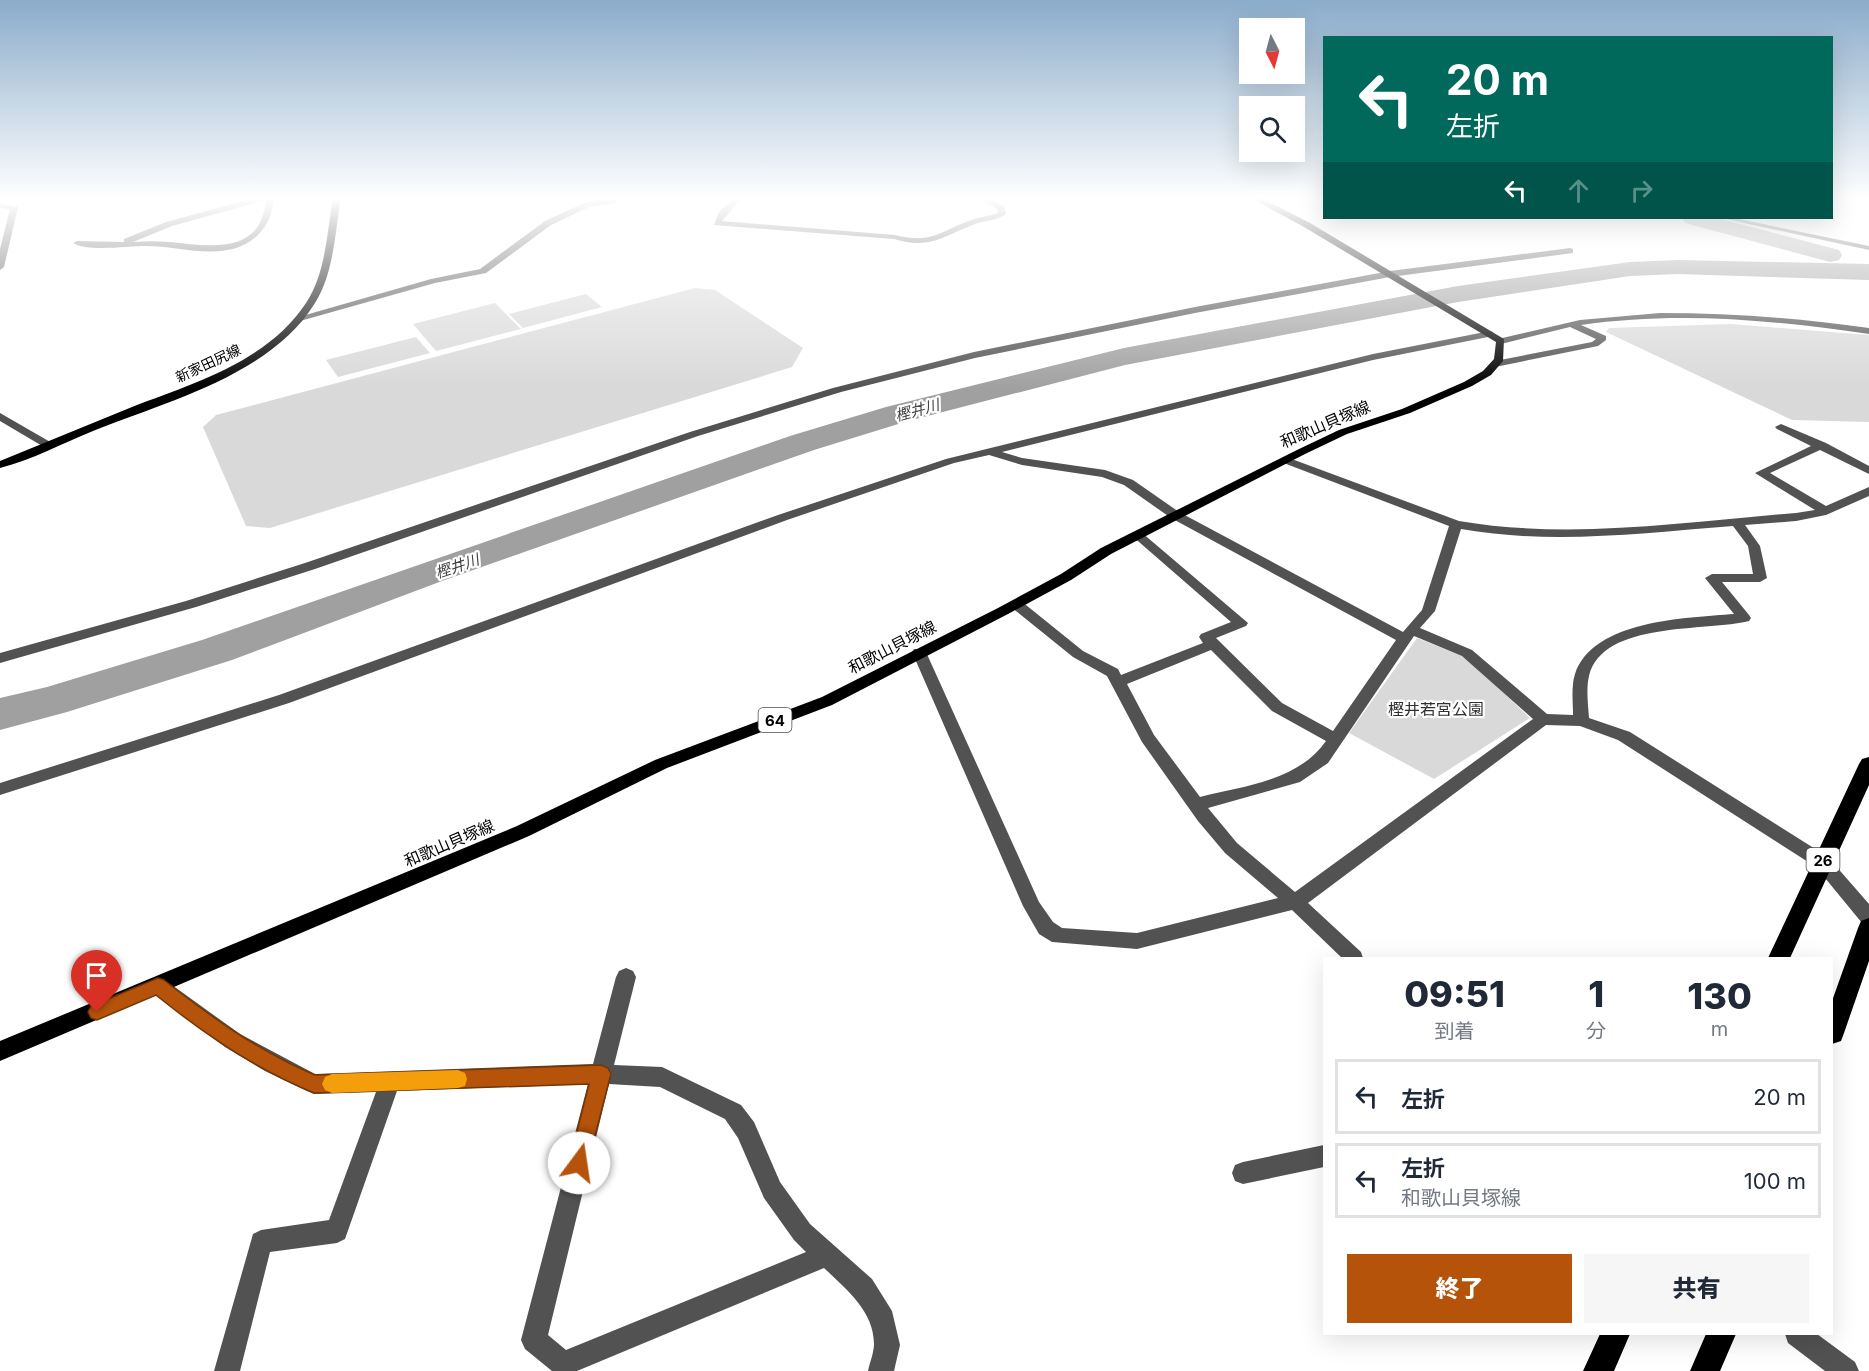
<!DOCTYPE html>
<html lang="ja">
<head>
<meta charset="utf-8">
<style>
  :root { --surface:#fff; --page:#f6f6f7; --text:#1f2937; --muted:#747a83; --line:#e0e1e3; --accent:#b45309 }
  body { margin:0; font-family:Inter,"Noto Sans JP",sans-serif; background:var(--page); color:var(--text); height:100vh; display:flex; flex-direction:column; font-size:22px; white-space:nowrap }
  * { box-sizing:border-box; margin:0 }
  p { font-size:20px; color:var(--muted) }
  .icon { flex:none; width:33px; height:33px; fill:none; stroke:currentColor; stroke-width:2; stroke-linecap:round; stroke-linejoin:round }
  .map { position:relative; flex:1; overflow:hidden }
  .sheet { position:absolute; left:1323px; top:957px; width:510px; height:378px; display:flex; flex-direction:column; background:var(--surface); border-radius:0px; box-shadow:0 6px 24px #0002 }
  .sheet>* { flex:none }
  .hud { position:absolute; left:1323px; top:36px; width:510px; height:183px; border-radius:0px; box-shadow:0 6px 24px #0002; background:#00695c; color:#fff; overflow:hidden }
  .needle { width:39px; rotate:174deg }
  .controls { position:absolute; left:1239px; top:18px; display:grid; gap:12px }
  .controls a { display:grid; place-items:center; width:66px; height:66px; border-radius:0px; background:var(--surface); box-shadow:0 6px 24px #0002; font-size:30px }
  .pin { position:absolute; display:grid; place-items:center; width:51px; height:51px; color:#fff; margin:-62px -26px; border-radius:50% 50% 50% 0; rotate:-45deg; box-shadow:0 0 6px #0007 }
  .pin .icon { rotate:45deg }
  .me { position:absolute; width:66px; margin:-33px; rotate:14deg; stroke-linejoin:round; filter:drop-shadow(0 0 4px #0008) }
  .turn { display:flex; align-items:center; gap:21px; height:126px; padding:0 24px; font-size:27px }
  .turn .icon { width:78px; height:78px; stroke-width:2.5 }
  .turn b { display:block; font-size:42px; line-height:51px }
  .lanes { display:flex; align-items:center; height:57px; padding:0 24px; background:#0003; justify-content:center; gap:30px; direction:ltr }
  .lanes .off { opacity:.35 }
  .eta { display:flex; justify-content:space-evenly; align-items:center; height:102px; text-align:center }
  .eta b { font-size:36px; font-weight:800; line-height:42px }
  .primary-button { display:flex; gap:12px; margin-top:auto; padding:12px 24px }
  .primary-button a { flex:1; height:69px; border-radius:0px; background:var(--accent); color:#fff; font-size:24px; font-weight:800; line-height:69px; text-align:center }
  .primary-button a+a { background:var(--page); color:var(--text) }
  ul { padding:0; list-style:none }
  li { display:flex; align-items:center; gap:18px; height:75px; margin:0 12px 9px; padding:0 12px; border:3px solid var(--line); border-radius:0px }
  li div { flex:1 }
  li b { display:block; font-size:22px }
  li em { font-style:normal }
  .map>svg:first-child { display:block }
  .green { fill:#d9d9d9 }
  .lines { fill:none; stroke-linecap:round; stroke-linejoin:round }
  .river { fill:#a0a0a0; fill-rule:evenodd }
  .minor { fill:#525252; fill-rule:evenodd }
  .major { fill:#000; fill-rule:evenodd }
  .highway { fill:#000; fill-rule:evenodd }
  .route { fill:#b45309; stroke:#753606; stroke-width:1.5 }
  .slow { fill:#f59e0b }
  .labels { text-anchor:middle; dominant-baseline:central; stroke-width:4.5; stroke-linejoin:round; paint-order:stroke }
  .far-street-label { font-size:14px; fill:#000; stroke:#fff }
  .far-water-label { font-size:15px; font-style:italic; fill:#414141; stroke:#fff }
  .shield { fill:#fff; stroke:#4c4c4c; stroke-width:1.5 }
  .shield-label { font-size:15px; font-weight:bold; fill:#000 }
  .street-label { font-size:16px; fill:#000; stroke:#fff }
  .park-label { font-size:16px; fill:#303030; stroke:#fff }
</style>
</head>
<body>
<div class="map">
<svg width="1869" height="1371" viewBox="0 0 1869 1371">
  <rect width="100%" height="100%" fill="#fff"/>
  <!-- green -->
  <path class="green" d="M 695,288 L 715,290 L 803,348 L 792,367 L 270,528 L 246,526 L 203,427 L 216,415 Z
    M 586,294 L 602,307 L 523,328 L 509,314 Z
    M 495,303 L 521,329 L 436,351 L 413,324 Z
    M 1731,324 L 1869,335 L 1869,422 L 1792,420 L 1606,332 L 1609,328 Z
    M 416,337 L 430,353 L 338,377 L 326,360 Z
    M 1417,638 L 1467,658 L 1530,718 L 1434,779 L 1349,733 Z"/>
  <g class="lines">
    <!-- river -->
    <path class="river" d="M 1682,218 L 1717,218 L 1839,250 L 1842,255 L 1839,260 L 1830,262 L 1685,223 Z
      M 1678,260 L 1869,264 L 1869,280 L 1678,274 L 1630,276 L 1458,302 L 1125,365 L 908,421 L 814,450 L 442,581 L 232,660 L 67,712 L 0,730 L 0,698 L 47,687 L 202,640 L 790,436 L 886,407 L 1124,348 L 1458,286 L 1630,262 Z"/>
    <!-- minor -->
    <path class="minor" d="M 258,197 L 274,197 C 273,212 268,225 258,235 C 227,264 184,246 146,246 C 128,246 87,252 73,243 L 77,241 L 124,242 L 124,239 L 166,222 ZM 266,200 C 261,256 209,246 170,242 C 158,241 145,241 133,242 L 172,226 Z
      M 611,197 L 619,197 L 616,203 L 589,207 L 551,225 L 486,273 L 435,283 L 300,321 L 295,318 L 431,279 L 480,269 L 545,221 L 584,203 Z
      M 730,197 L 738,197 L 738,203 L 722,221 L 895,235 C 933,244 938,232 971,220 C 980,217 989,216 998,213 L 997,209 L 976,197 L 986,197 L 1004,206 L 1006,214 C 997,221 985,220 975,224 C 943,236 930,250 894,239 L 714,225 L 719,212 L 730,202 Z
      M 0,204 L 18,207 L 4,267 L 0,270 L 0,249 L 10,209 L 0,208 Z
      M 1721,218 L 1734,218 L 1869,246 L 1869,250 Z
      M 1570,248 L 1573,249 L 1573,253 L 1390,277 L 1195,313 L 975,358 L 841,392 L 698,436 L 315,569 L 196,607 L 0,663 L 0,653 L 186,601 L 305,563 L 690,432 L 833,388 L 974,352 L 1195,307 L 1390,271 Z
      M 1660,313 C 1731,313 1799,318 1869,328 L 1869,334 C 1774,320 1676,311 1581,325 L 1606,336 L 1606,340 L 1598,346 L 1495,367 L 1490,364 L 1495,361 L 1592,342 L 1596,339 L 1570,327 L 1501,344 L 1498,343 L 1498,339 L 1580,320 Z
      M 1490,331 L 1493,332 L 1493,336 L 1373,360 L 1002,452 L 1022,458 L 1105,470 L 1133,480 L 1179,512 L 1403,632 L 1422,610 L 1449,526 L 1281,462 L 1281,458 L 1289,458 L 1459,521 C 1570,540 1685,522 1796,513 L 1815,510 L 1755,473 L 1811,446 L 1777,429 L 1775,427 L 1781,424 L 1826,443 L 1869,466 L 1869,474 L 1820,450 L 1770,473 L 1826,506 L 1869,487 L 1869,496 L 1826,515 L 1796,521 L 1745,525 L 1760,546 L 1767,578 L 1760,582 L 1722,582 L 1749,615 L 1751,618 L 1749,621 C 1707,632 1603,620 1589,676 C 1586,689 1588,704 1589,718 L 1630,732 L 1828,857 L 1869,904 L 1869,925 L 1862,923 L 1816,867 L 1618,740 L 1580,726 L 1546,725 L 1308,903 L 1361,952 L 1363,958 L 1342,958 L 1292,910 L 1137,949 L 1052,942 L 1039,934 L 1023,906 L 912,652 L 914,649 L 924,649 L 926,652 L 1039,902 L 1053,922 L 1062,928 L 1137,933 L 1278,898 L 1225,853 L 1198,821 L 1142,742 L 1107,676 L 1073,657 L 1011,607 L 1009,604 L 1011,601 L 1021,601 L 1083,651 L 1118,669 L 1121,675 L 1203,643 L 1199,637 L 1201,634 L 1231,622 L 1131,535 L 1137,531 L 1141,532 L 1248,623 L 1246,626 L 1216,638 L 1282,703 L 1333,731 L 1396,640 L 1171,518 L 1124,485 L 1102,477 L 1022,465 L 989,455 L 954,463 L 787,520 L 289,703 L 0,795 L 0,783 L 279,695 L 778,515 L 946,459 L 1373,354 ZM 1733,526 L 1748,546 L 1753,574 L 1712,574 L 1705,578 L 1734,614 C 1686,618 1593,620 1575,674 C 1571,686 1573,702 1573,715 L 1547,714 L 1472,650 L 1420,628 L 1435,611 L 1461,529 C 1551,545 1642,533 1733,526 ZM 1414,636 L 1462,656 L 1533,719 L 1295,892 L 1237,843 L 1208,808 L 1300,782 L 1328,763 ZM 1211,650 L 1272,711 L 1326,741 C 1298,781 1244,786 1200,797 L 1154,735 L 1127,684 Z
      M 0,413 L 52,443 L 54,445 L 48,448 L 44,447 L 0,421 Z
      M 626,968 L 633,971 L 636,977 L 614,1065 L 662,1067 L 741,1105 L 754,1122 L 780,1182 L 810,1224 L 872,1279 L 892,1311 L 900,1345 L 894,1371 L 868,1371 C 870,1362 874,1352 874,1344 C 874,1311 846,1289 824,1268 L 577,1371 L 552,1371 L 525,1349 L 521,1340 L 588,1084 L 397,1091 L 345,1239 L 337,1243 L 270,1252 L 240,1371 L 214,1371 L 253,1234 L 261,1230 L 329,1220 L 376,1092 L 314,1094 L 307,1091 L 265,1071 L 225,1047 L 151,992 L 148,986 L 151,980 L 158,977 L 165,980 L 240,1034 L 315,1074 L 593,1064 L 616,977 L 619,971 ZM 609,1084 L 660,1087 L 725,1119 L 738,1138 L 764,1198 L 794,1240 L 806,1252 L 566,1350 L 548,1335 Z
      M 1324,1145 L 1324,1167 L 1243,1184 L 1235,1181 L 1232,1173 L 1235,1165 L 1243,1162 Z
      M 1785,1334 L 1817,1334 L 1855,1362 L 1859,1371 L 1825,1371 L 1788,1343 Z"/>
    <!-- major -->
    <path class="major" d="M 333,197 L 341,197 C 335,232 334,273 315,303 C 271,375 167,401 93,431 C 63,443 32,460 0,468 L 0,461 C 44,443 88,425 132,407 C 194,383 267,362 306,303 C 326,273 327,232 333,197 Z
      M 1249,197 L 1259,197 L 1310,223 L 1504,339 L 1503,361 L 1491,375 L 1472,386 L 1410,413 L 1347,434 L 1305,454 L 1111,554 L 1071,580 L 1008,614 L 832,705 L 667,768 L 529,836 L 0,1061 L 0,1041 L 517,826 L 655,760 L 822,697 L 998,608 L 1061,574 L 1101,548 L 1297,450 L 1339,430 L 1402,409 L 1464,382 L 1483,371 L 1494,359 L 1496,342 L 1304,227 Z"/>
    <!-- highway -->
    <path class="highway" d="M 1869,757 L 1869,785 L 1790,958 L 1768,958 L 1859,764 L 1862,759 Z
      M 1869,918 L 1869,961 L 1844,1033 L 1841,1041 L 1832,1044 L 1832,1001 L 1858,928 L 1861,921 Z
      M 1600,1334 L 1630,1334 L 1614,1371 L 1583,1371 Z
      M 1706,1334 L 1736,1334 L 1720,1371 L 1690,1371 Z"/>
  </g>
  <!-- sky -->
  <linearGradient id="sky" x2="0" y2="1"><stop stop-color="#8baccb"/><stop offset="0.51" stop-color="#fff"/><stop offset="1" stop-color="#fff" stop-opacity="0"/></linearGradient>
  <rect width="1869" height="389" fill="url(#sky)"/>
  <!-- route -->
  <path class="route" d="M 158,978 L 164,980 C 211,1017 260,1052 315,1075 L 601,1065 L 608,1068 L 611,1074 L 586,1170 L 579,1173 L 572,1170 L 569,1163 L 589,1084 L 314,1093 C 257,1070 204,1034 156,995 L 97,1020 L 91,1018 L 88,1012 L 91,1006 Z"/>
  <!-- slow -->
  <path class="slow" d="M 458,1070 L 465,1073 L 467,1079 L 465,1086 L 458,1088 L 332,1093 L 325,1090 L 322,1084 L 325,1077 L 332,1074 Z"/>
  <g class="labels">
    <!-- far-street labels -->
    <g class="far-street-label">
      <text transform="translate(208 363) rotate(-25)">新家田尻線</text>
    </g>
    <!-- far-water labels -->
    <g class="far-water-label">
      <text transform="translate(917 410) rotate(-15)">樫井川</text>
      <text transform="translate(457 566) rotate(-19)">樫井川</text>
    </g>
    <!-- shield labels -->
    <g class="shield">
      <rect x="758.5" y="708" width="33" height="24" rx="4.5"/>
      <rect x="1806.5" y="848" width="33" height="24" rx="4.5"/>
    </g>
    <g class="shield-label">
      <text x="775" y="720">64</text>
      <text x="1823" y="860">26</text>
    </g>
    <!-- street labels -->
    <g class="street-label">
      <text transform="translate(1325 424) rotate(-23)">和歌山貝塚線</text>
      <text transform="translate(892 647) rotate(-27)">和歌山貝塚線</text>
      <text transform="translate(449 843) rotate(-23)">和歌山貝塚線</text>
    </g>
    <!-- park labels -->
    <g class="park-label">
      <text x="1436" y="709">樫井若宮公園</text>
    </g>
  </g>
</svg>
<div class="controls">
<a><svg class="needle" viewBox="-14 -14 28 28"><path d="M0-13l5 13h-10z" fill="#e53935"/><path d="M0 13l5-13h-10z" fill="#747a83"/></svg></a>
<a><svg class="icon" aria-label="search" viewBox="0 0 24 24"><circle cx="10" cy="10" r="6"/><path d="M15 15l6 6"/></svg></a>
</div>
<div class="pin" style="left:97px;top:1012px;background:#d93025"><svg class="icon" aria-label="arrive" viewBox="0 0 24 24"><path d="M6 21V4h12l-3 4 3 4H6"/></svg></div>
<svg class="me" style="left:579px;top:1163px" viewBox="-20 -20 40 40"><circle r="19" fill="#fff"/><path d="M0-13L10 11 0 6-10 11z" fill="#b45309"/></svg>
<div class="hud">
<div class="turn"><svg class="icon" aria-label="left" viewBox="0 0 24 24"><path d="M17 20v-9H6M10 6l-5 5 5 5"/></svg><div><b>20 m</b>左折</div></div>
<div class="lanes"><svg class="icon" aria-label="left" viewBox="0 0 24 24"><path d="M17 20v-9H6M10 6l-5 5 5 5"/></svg><svg class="icon off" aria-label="ahead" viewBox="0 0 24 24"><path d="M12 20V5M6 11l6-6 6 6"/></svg><svg class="icon off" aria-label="right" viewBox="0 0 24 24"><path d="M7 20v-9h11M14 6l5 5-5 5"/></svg></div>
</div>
<section class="sheet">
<div class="eta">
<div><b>09:51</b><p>到着</p></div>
<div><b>1</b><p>分</p></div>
<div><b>130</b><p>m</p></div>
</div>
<ul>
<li><svg class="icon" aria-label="left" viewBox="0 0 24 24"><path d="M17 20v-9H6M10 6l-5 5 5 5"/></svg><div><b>左折</b></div><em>20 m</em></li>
<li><svg class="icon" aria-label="left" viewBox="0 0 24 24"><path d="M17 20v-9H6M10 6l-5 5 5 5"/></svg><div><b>左折</b><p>和歌山貝塚線</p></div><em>100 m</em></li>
</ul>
<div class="primary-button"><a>終了</a><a>共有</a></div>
</section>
</div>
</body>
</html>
